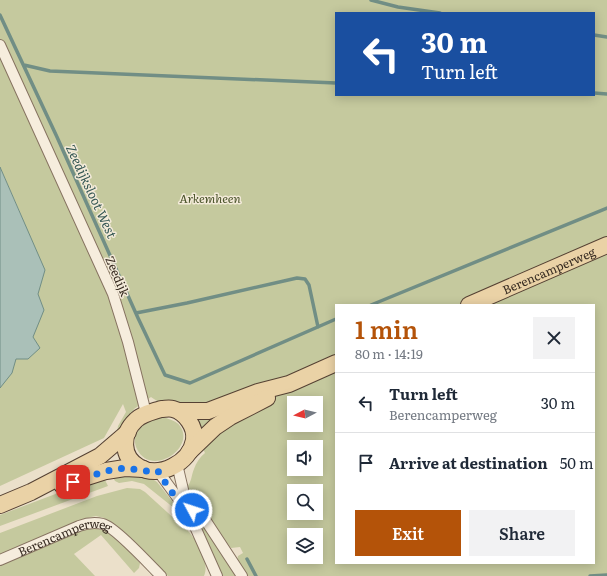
<!DOCTYPE html>
<html lang="en">
<head>
<meta charset="utf-8">
<style>
  :root { --surface:#fff; --page:#f2f2f3; --text:#1f2937; --muted:#747a83; --line:#e0e1e3; --accent:#b45309 }
  body { margin:0; font-family:Literata,serif; background:var(--page); color:var(--text); height:100vh; display:flex; flex-direction:column; font-size:15px; white-space:nowrap }
  * { box-sizing:border-box; margin:0 }
  p { font-size:13px; color:var(--muted) }
  .icon { flex:none; width:22px; height:22px; fill:none; stroke:currentColor; stroke-width:2; stroke-linecap:round; stroke-linejoin:round }
  .map { position:relative; flex:1; overflow:hidden }
  .drawer { position:absolute; left:335px; top:304px; width:260px; height:260px; display:flex; flex-direction:column; background:var(--surface); border-radius:0px; box-shadow:0 2px 10px #0003 }
  .drawer>* { flex:none }
  .banner { position:absolute; left:335px; top:12px; width:260px; height:84px; border-radius:0px; box-shadow:0 2px 10px #0003; background:#1a4fa0; color:#fff; overflow:hidden }
  .needle { width:26px; rotate:263deg }
  .controls { position:absolute; left:287px; top:396px; display:grid; gap:8px }
  .controls a { display:grid; place-items:center; width:36px; height:36px; border-radius:0px; background:var(--surface); box-shadow:0 2px 10px #0003; font-size:20px }
  .pin { position:absolute; display:grid; place-items:center; width:34px; height:34px; color:#fff; margin:-17px; border-radius:8px; box-shadow:0 2px 6px #0006 }
  .me { position:absolute; width:44px; margin:-22px; rotate:310deg; stroke-linejoin:round; filter:drop-shadow(0 0 3px #0008) }
  .turn { display:flex; align-items:center; gap:14px; height:84px; padding:0 20px; font-size:18px }
  .turn .icon { width:52px; height:52px; stroke-width:2.5 }
  .turn b { display:block; font-size:28px; line-height:34px }
  .round { display:grid; place-items:center; flex:none; width:42px; height:42px; border-radius:0px; background:var(--page) }
  .overview { display:flex; align-items:center; justify-content:space-between; height:68px; padding:0 20px }
  h1 { font-size:24px; font-weight:600; line-height:30px; color:var(--accent) }
  .button { display:flex; gap:8px; margin-top:auto; padding:8px 20px }
  .button a { flex:1; height:46px; border-radius:0px; background:var(--accent); color:#fff; font-size:16px; font-weight:600; line-height:46px; text-align:center }
  .button a+a { background:var(--page); color:var(--text) }
  ul { padding:0; list-style:none }
  li { display:flex; align-items:center; gap:12px; height:60px; padding:0 20px; border-top:1px solid var(--line) }
  li div { flex:1 }
  li b { display:block; font-size:15px }
  li em { font-style:normal }
  .map>svg:first-child { display:block }
  .green { fill:#c5c99e; fill-rule:evenodd }
  .water { fill:#aac0b8; stroke:#718e85 }
  .lines { fill:none; stroke-linecap:round; stroke-linejoin:round }
  .stream { stroke:#718e85; stroke-width:3.5 }
  .street-casing { stroke:#867260; stroke-width:12 }
  .primary-casing { stroke:#554133; stroke-width:18 }
  .street { stroke:#f6eddd; stroke-width:10 }
  .primary { stroke:#ead2a6; stroke-width:16 }
  .route { stroke:#1a73e8; stroke-width:7; stroke-dasharray:0 12.6 }
  .labels { text-anchor:middle; dominant-baseline:central; stroke-width:3; stroke-linejoin:round; paint-order:stroke }
  .park-label { font-size:12px; font-style:italic; fill:#4a532a; stroke:#f3ead9 }
  .street-label { font-size:12px; fill:#382c22; stroke:#f3ead9 }
  .water-label { font-size:13px; font-style:italic; fill:#335652; stroke:#f3ead9 }
</style>
</head>
<body>
<div class="map">
<svg width="607" height="576" viewBox="0 0 607 576">
  <rect width="100%" height="100%" fill="#ebe0ca"/>
  <!-- green -->
  <path class="green" d="M 0,0 L 607,0 L 607,576 L 247,576 L 237,560 L 238,556 L 243,553 L 240,547 L 231,548 L 200,509 L 189,498 L 187,487 C 192,481 191,476 194,469 C 196,463 200,457 205,453 L 182,406 L 160,403 L 151,397 L 134,409 L 128,419 L 117,432 L 118,426 L 126,412 L 123,404 L 104,438 L 0,486 L 0,172 L 23,219 L 0,167 ZM 336,13 L 594,13 L 594,95 L 336,95 ZM 336,305 L 594,305 L 594,563 L 336,563 ZM 294,403 L 316,403 L 316,425 L 294,425 ZM 294,447 L 316,447 L 316,469 L 294,469 ZM 294,491 L 316,491 L 316,513 L 294,513 ZM 294,535 L 316,535 L 316,557 L 294,557 Z
    M 164,417 C 170,420 177,421 180,426 C 196,448 151,478 137,449 C 128,431 150,418 164,417 Z
    M 118,473 L 151,478 L 157,482 L 184,516 L 144,484 L 132,481 L 119,483 L 115,481 L 111,474 Z
    M 103,476 L 108,486 L 0,526 L 0,515 Z
    M 127,488 L 140,489 L 145,492 L 189,532 C 198,543 210,562 204,576 L 168,576 L 115,525 L 104,518 L 96,516 L 91,517 L 77,522 L 0,555 L 0,533 L 97,496 Z
    M 199,521 L 201,521 L 238,576 L 223,576 L 198,523 Z
    M 91,528 C 113,529 126,548 140,563 L 139,568 L 134,573 L 101,535 L 74,554 L 95,576 L 0,576 L 0,565 L 80,530 Z"/>
  <!-- water -->
  <path class="water" d="M 0,167 L 45,270 L 38,294 L 44,310 L 33,337 L 40,348 L 28,359 L 16,359 L 12,373 L 0,388 Z"/>
  <g class="lines">
    <!-- stream -->
    <path class="stream" d="M 371,0 L 398,7 L 440,13
      M 0,15 L 57,137 L 138,318 L 165,375 L 190,383 L 336,319
      M 594,35 L 607,37
      M 24,65 L 50,71 L 336,83
      M 594,93 L 607,94
      M 371,305 L 607,208
      M 136,313 L 187,303 L 297,278 L 305,279 L 309,285 L 318,327
      M 247,559 L 256,576
      M 590,576 L 607,575"/>
    <!-- street casing -->
    <g class="street-casing">
      <g id="street">
        <path d="M 0,45 L 113,294 L 128,342 L 146,413"/>
        <path d="M 177,464 L 188,511 L 217,576"/>
        <path d="M 158,471 L 185,508"/>
        <path d="M 188,511 L 195,510 L 202,515 L 242,576"/>
        <path id="s1" d="M 0,560 L 79,526 C 87,523 94,522 103,524 C 115,527 150,565 161,576"/>
      </g>
    </g>
    <!-- primary casing -->
    <g class="primary-casing">
      <g id="primary">
        <path id="s2" d="M 469,305 L 607,245"/>
        <path d="M 161,409 C 165,409 169,408 173,409 C 185,412 196,427 194,440 C 190,463 159,479 139,467 C 121,457 121,434 136,420 C 142,414 152,412 161,409 Z"/>
        <path d="M 179,411 L 208,411 L 258,392 L 289,384 L 336,363"/>
        <path d="M 190,451 L 215,427 L 230,417 L 267,398"/>
        <path d="M 62,485 L 106,471 L 125,468 L 143,469"/>
        <path d="M 0,505 L 31,492 L 100,456 L 128,432"/>
      </g>
    </g>
    <!-- street -->
    <use href="#street" class="street"/>
    <!-- primary -->
    <use href="#primary" class="primary"/>
  </g>
  <g class="lines">
    <!-- route -->
    <path class="route" d="M 73,482 L 106,471 L 125,468 L 154,472 L 158,471 L 170,490 L 188,511 L 192,510"/>
  </g>
  <g class="labels">
    <!-- park labels -->
    <g class="park-label">
      <text x="210" y="198">Arkemheen</text>
    </g>
    <!-- street labels -->
    <g class="street-label">
      <text stroke="none"><textPath href="#s2" startOffset="87">Berencamperweg</textPath></text>
      <text transform="translate(118 276) rotate(67)">Zeedijk</text>
      <text stroke="none"><textPath href="#s1" startOffset="70">Berencamperweg</textPath></text>
    </g>
    <!-- water labels -->
    <g class="water-label">
      <text transform="translate(92 191) rotate(65)">Zeedijksloot West</text>
    </g>
  </g>
</svg>
<div class="controls">
<a><svg class="needle" viewBox="-14 -14 28 28"><path d="M0-13l5 13h-10z" fill="#e53935"/><path d="M0 13l5-13h-10z" fill="#747a83"/></svg></a>
<a><svg class="icon" aria-label="sound" viewBox="0 0 24 24"><path d="M4 9h4l5-4v14l-5-4H4zM17 9q2 3 0 6"/></svg></a>
<a><svg class="icon" aria-label="search" viewBox="0 0 24 24"><circle cx="10" cy="10" r="6"/><path d="M15 15l6 6"/></svg></a>
<a><svg class="icon" aria-label="layers" viewBox="0 0 24 24"><path d="M12 4l9 5-9 5-9-5zM3 14l9 5 9-5"/></svg></a>
</div>
<div class="pin" style="left:73px;top:482px;background:#d93025"><svg class="icon" aria-label="arrive" viewBox="0 0 24 24"><path d="M6 21V4h12l-3 4 3 4H6"/></svg></div>
<svg class="me" style="left:192px;top:510px" viewBox="-20 -20 40 40"><circle r="17" fill="#1a73e8" stroke="#fff" stroke-width="3"/><path d="M0-11L8 9 0 5-8 9z" fill="#fff"/></svg>
<div class="banner">
<div class="turn"><svg class="icon" aria-label="left" viewBox="0 0 24 24"><path d="M17 20v-9H6M10 6l-5 5 5 5"/></svg><div><b>30 m</b>Turn left</div></div>
</div>
<section class="drawer">
<div class="overview"><div><h1>1 min</h1><p>80 m · 14:19</p></div><a class="round"><svg class="icon" aria-label="close" viewBox="0 0 24 24"><path d="M6 6l12 12M18 6L6 18"/></svg></a></div>
<ul>
<li><svg class="icon" aria-label="left" viewBox="0 0 24 24"><path d="M17 20v-9H6M10 6l-5 5 5 5"/></svg><div><b>Turn left</b><p>Berencamperweg</p></div><em>30 m</em></li>
<li><svg class="icon" aria-label="arrive" viewBox="0 0 24 24"><path d="M6 21V4h12l-3 4 3 4H6"/></svg><div><b>Arrive at destination</b></div><em>50 m</em></li>
</ul>
<div class="button"><a>Exit</a><a>Share</a></div>
</section>
</div>
</body>
</html>
